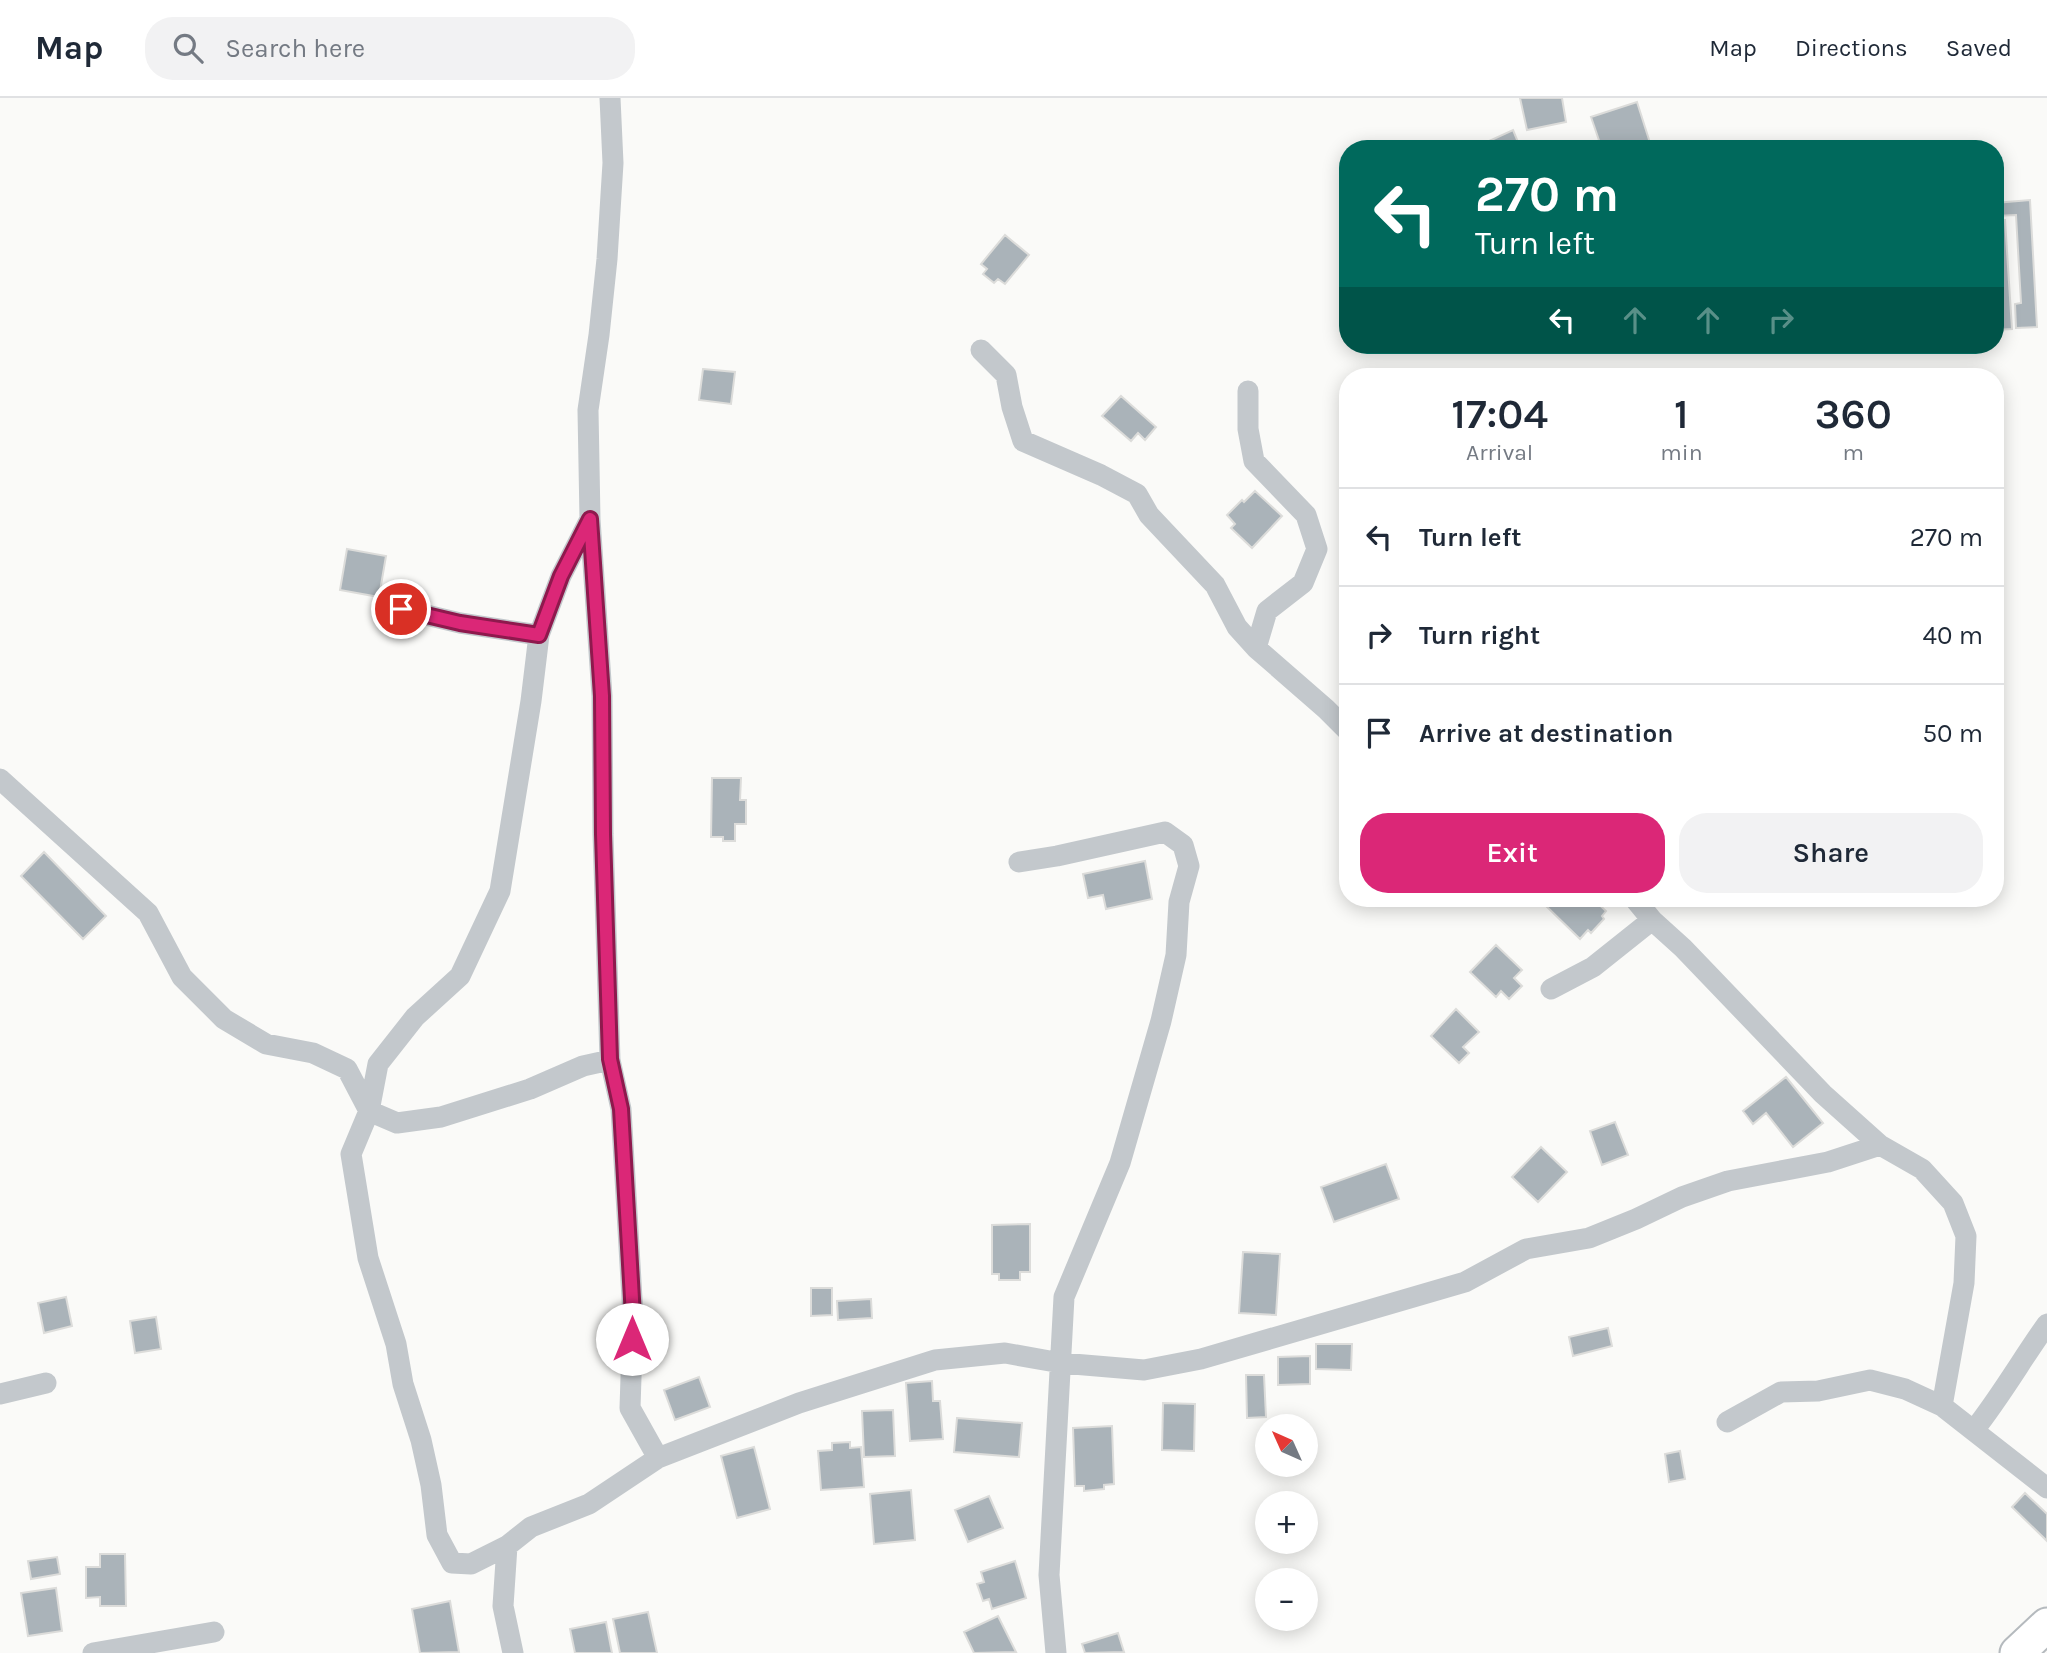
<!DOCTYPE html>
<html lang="en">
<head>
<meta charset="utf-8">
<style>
  :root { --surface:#fff; --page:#f2f2f3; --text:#1f2937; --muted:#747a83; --line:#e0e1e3; --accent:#db2777 }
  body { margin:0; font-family:Karla,sans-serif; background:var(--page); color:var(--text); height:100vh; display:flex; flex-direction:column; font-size:26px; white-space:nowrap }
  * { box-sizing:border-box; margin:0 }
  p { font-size:23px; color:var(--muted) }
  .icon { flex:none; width:38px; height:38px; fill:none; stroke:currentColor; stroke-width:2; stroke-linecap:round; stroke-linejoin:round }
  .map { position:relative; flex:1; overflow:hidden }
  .sheet { position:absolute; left:1339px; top:270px; width:665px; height:539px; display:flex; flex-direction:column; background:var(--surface); border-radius:28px; box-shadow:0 4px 18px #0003 }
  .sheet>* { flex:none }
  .banner { position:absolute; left:1339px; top:42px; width:665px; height:214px; border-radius:28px; box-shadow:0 4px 18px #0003; background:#00695c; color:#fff; overflow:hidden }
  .needle { width:46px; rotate:315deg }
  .controls { position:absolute; left:1255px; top:1316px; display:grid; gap:14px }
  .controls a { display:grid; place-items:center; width:63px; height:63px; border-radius:50%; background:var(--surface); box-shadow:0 4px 18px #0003; font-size:35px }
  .pin { position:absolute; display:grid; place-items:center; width:60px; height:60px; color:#fff; margin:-30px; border:4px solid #fff; border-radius:50%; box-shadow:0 2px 7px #0007 }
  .me { position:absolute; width:77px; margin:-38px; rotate:0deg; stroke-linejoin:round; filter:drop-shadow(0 0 5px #0008) }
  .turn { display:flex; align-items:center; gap:24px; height:147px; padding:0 21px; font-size:32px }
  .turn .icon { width:91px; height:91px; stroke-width:2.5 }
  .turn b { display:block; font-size:49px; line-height:60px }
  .lanes { display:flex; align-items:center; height:66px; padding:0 21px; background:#0003; justify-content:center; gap:35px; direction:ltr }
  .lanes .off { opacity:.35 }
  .eta { display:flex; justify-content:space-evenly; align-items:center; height:119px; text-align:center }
  .eta b { font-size:42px; font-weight:600; line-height:49px }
  .primary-button { display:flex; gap:14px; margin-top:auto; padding:14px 21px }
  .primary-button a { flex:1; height:80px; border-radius:28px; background:var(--accent); color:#fff; font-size:28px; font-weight:600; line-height:80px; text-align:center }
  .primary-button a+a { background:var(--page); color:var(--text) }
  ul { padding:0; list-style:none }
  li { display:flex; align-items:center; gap:21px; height:98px; padding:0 21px; border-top:2px solid var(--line) }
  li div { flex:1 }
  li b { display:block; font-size:26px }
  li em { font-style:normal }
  header { display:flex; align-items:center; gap:42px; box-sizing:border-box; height:98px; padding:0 35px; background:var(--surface); border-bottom:2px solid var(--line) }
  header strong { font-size:33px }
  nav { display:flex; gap:38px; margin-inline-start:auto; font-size:24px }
  .search { width:490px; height:63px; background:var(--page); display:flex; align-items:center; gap:18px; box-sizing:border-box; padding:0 24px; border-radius:28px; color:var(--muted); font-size:26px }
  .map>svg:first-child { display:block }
  .building { fill:#aab3b9; stroke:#dcdcda; stroke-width:2 }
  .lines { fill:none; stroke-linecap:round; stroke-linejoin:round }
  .primary-casing { stroke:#b5babe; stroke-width:37 }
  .minor { stroke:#c3c8cc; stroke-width:21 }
  .primary { stroke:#fff; stroke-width:33 }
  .route-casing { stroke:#8e194d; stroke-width:18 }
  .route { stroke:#db2777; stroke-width:12 }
</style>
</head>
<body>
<header>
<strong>Map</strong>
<div class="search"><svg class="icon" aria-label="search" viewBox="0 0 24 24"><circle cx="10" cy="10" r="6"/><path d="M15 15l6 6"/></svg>Search here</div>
<nav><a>Map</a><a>Directions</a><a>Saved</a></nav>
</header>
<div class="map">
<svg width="2047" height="1555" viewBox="0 0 2047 1555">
  <rect width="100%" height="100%" fill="#fafaf8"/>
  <!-- building -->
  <path class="building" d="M 1520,0 L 1562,0 L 1566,24 L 1527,32 Z
    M 1637,4 L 1651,48 L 1644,51 L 1602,51 L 1591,19 Z
    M 1513,32 L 1520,49 L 1474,51 L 1474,50 Z
    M 2030,102 L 2037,229 L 2016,230 L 2015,206 L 2021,205 L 2016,117 L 1995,118 L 1995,105 Z
    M 1995,122 L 2005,122 L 2012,231 L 1995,232 Z
    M 1005,137 L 1029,157 L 1005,186 L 998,181 L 994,185 L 983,176 L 987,171 L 981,166 Z
    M 703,271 L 735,274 L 731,306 L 699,302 Z
    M 1121,298 L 1156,329 L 1145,342 L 1138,335 L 1131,343 L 1102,318 Z
    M 1255,393 L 1282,418 L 1252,450 L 1231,430 L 1235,426 L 1227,417 L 1242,402 L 1244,404 Z
    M 347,451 L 386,458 L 379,499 L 340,492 Z
    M 712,680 L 741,680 L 740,702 L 746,702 L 746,726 L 735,726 L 735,743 L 723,743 L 723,739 L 711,739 Z
    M 44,754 L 106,818 L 83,841 L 21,778 Z
    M 1145,763 L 1152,801 L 1106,811 L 1103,797 L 1088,800 L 1083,776 Z
    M 1550,800 L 1592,800 L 1606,813 L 1602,818 L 1604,821 L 1591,835 L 1588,832 L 1580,841 L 1544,806 Z
    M 1496,847 L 1522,872 L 1514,880 L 1522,888 L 1509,901 L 1501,893 L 1496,899 L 1470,874 Z
    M 1456,911 L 1479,934 L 1463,949 L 1469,955 L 1459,965 L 1431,938 Z
    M 1786,979 L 1823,1025 L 1793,1049 L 1766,1015 L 1753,1026 L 1743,1013 Z
    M 1615,1024 L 1628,1057 L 1602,1067 L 1590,1033 Z
    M 1541,1049 L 1567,1074 L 1538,1104 L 1512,1079 Z
    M 1386,1066 L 1399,1101 L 1334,1124 L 1321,1089 Z
    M 1030,1126 L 1030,1174 L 1020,1174 L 1020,1182 L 999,1182 L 999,1176 L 992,1176 L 992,1127 Z
    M 1243,1154 L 1280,1156 L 1276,1217 L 1239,1215 Z
    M 811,1190 L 832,1190 L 832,1217 L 811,1218 Z
    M 66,1199 L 72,1228 L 44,1235 L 38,1205 Z
    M 871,1201 L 872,1220 L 838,1222 L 837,1203 Z
    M 156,1219 L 161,1251 L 135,1255 L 130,1223 Z
    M 1608,1230 L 1612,1248 L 1573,1258 L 1569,1239 Z
    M 1316,1246 L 1352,1246 L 1351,1272 L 1316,1271 Z
    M 1310,1258 L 1310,1286 L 1278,1287 L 1278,1259 Z
    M 1246,1277 L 1264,1277 L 1266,1319 L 1247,1320 Z
    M 699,1279 L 710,1309 L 675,1322 L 664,1292 Z
    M 932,1283 L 933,1303 L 940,1303 L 943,1341 L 910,1343 L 906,1285 Z
    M 1163,1305 L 1195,1306 L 1194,1353 L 1162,1352 Z
    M 893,1312 L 895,1358 L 864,1359 L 862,1313 Z
    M 957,1320 L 1022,1325 L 1019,1359 L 954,1354 Z
    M 1112,1328 L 1114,1386 L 1104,1387 L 1104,1391 L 1084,1393 L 1084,1388 L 1075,1388 L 1073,1330 Z
    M 850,1344 L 850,1350 L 861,1349 L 864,1389 L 821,1392 L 818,1353 L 832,1352 L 832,1345 Z
    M 754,1349 L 770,1411 L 737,1420 L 721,1358 Z
    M 1680,1353 L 1685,1381 L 1669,1384 L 1665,1356 Z
    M 911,1392 L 915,1442 L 874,1446 L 870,1396 Z
    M 2025,1395 L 2047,1416 L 2047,1443 L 2012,1409 Z
    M 989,1398 L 1003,1430 L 968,1444 L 955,1412 Z
    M 100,1456 L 125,1456 L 126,1508 L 100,1508 L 100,1499 L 86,1500 L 86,1469 L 100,1469 Z
    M 57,1459 L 60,1476 L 31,1481 L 28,1463 Z
    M 1015,1463 L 1026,1500 L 992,1511 L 989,1501 L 983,1503 L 977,1486 L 984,1484 L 981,1474 Z
    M 56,1490 L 62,1533 L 28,1538 L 21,1495 Z
    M 450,1503 L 459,1554 L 420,1555 L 412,1511 Z
    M 648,1514 L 657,1555 L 620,1555 L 613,1521 Z
    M 998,1518 L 1016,1554 L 974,1555 L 964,1534 Z
    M 606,1524 L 612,1555 L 575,1555 L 570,1531 Z
    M 1118,1535 L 1124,1554 L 1085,1555 L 1082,1546 Z"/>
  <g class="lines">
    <!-- primary casing -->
    <g class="primary-casing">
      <path id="primary" d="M 2017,1555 L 2047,1527"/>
    </g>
    <!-- minor -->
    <path class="minor" d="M 610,0 L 613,65 L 607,161 L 599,237 L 588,312 L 590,421 L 602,598 L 603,736 L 610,962 L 621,1011 L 633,1218 L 630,1310 L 658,1360
      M 981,252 L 1006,277 L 1012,309 L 1023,343 L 1101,377 L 1137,396 L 1149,417 L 1215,487 L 1237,529 L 1256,550 L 1326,611 L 1348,633
      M 1248,293 L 1248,331 L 1254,363 L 1306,417 L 1317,451 L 1303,485 L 1267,513 L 1256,550
      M 401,511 L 460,525 L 539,537
      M 0,681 L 148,815 L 182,879 L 224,921 L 266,946 L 313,955 L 347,971 L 369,1013 L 397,1025 L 441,1019 L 530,991 L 583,968 L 610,962
      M 1019,764 L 1057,758 L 1165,734 L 1183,747 L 1189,768 L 1179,804 L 1176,857 L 1161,923 L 1120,1065 L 1064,1199 L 1049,1477 L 1056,1555
      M 1634,800 L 1652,822
      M 1551,891 L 1593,869 L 1652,822 L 1683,850 L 1823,996 L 1880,1047
      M 0,1296 L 46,1285
      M 1727,1324 L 1781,1294 L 1818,1293 L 1870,1282 L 1905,1291 L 1942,1308 L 2047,1390
      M 1974,1332 C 2001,1298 2022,1261 2047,1226
      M 507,1448 L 471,1466 L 452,1465 L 437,1437 L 431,1387 L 421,1342 L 403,1286 L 396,1246 L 368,1160 L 351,1056 L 369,1013 L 378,966 L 415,919 L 460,878 L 500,793 L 531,603 L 539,537 L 561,478 L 590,421
      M 93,1555 L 214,1534
      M 513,1555 L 503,1508 L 507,1448 L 531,1429 L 589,1406 L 658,1360 L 799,1305 L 935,1262 L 1005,1255 L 1061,1265 L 1144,1272 L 1201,1261 L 1465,1184 L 1526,1151 L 1589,1140 L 1636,1121 L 1682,1099 L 1728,1083 L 1828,1064 L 1880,1047 L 1922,1071 L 1953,1105 L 1966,1138 L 1964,1185 L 1942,1308"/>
    <!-- primary -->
    <use href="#primary" class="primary"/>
  </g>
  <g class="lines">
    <!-- route casing -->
    <g class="route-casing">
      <path id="route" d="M 401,511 L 460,525 L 539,537 L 561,478 L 590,421 L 602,598 L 603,736 L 610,961 L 621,1011 L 633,1218 L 632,1241"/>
    </g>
    <!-- route -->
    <use href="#route" class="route"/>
  </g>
</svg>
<div class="controls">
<a><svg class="needle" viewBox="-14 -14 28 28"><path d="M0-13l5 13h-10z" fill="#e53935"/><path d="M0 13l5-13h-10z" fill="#747a83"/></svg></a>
<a>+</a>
<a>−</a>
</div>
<div class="pin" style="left:401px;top:511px;background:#d93025"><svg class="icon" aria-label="arrive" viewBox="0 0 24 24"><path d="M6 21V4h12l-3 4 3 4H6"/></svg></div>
<svg class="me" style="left:632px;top:1241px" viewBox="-20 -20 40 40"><circle r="19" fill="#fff"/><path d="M0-13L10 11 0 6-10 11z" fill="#db2777"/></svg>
<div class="banner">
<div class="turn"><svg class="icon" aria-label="left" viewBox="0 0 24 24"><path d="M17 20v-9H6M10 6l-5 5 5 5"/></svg><div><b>270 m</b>Turn left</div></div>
<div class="lanes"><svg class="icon" aria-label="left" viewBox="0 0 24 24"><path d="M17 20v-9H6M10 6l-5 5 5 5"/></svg><svg class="icon off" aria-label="ahead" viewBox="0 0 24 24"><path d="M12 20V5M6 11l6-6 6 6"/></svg><svg class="icon off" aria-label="ahead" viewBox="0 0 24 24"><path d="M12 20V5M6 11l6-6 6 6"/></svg><svg class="icon off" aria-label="right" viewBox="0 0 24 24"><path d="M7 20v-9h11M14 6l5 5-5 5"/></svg></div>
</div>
<section class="sheet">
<div class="eta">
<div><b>17:04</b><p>Arrival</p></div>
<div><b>1</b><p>min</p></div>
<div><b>360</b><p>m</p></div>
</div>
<ul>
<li><svg class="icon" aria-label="left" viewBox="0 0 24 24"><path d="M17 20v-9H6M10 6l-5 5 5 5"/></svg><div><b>Turn left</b></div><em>270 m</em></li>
<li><svg class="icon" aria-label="right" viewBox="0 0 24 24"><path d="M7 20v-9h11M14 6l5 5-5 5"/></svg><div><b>Turn right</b></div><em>40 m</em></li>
<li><svg class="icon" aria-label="arrive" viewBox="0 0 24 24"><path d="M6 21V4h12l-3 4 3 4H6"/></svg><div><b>Arrive at destination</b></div><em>50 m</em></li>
</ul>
<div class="primary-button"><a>Exit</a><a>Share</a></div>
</section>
</div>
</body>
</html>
